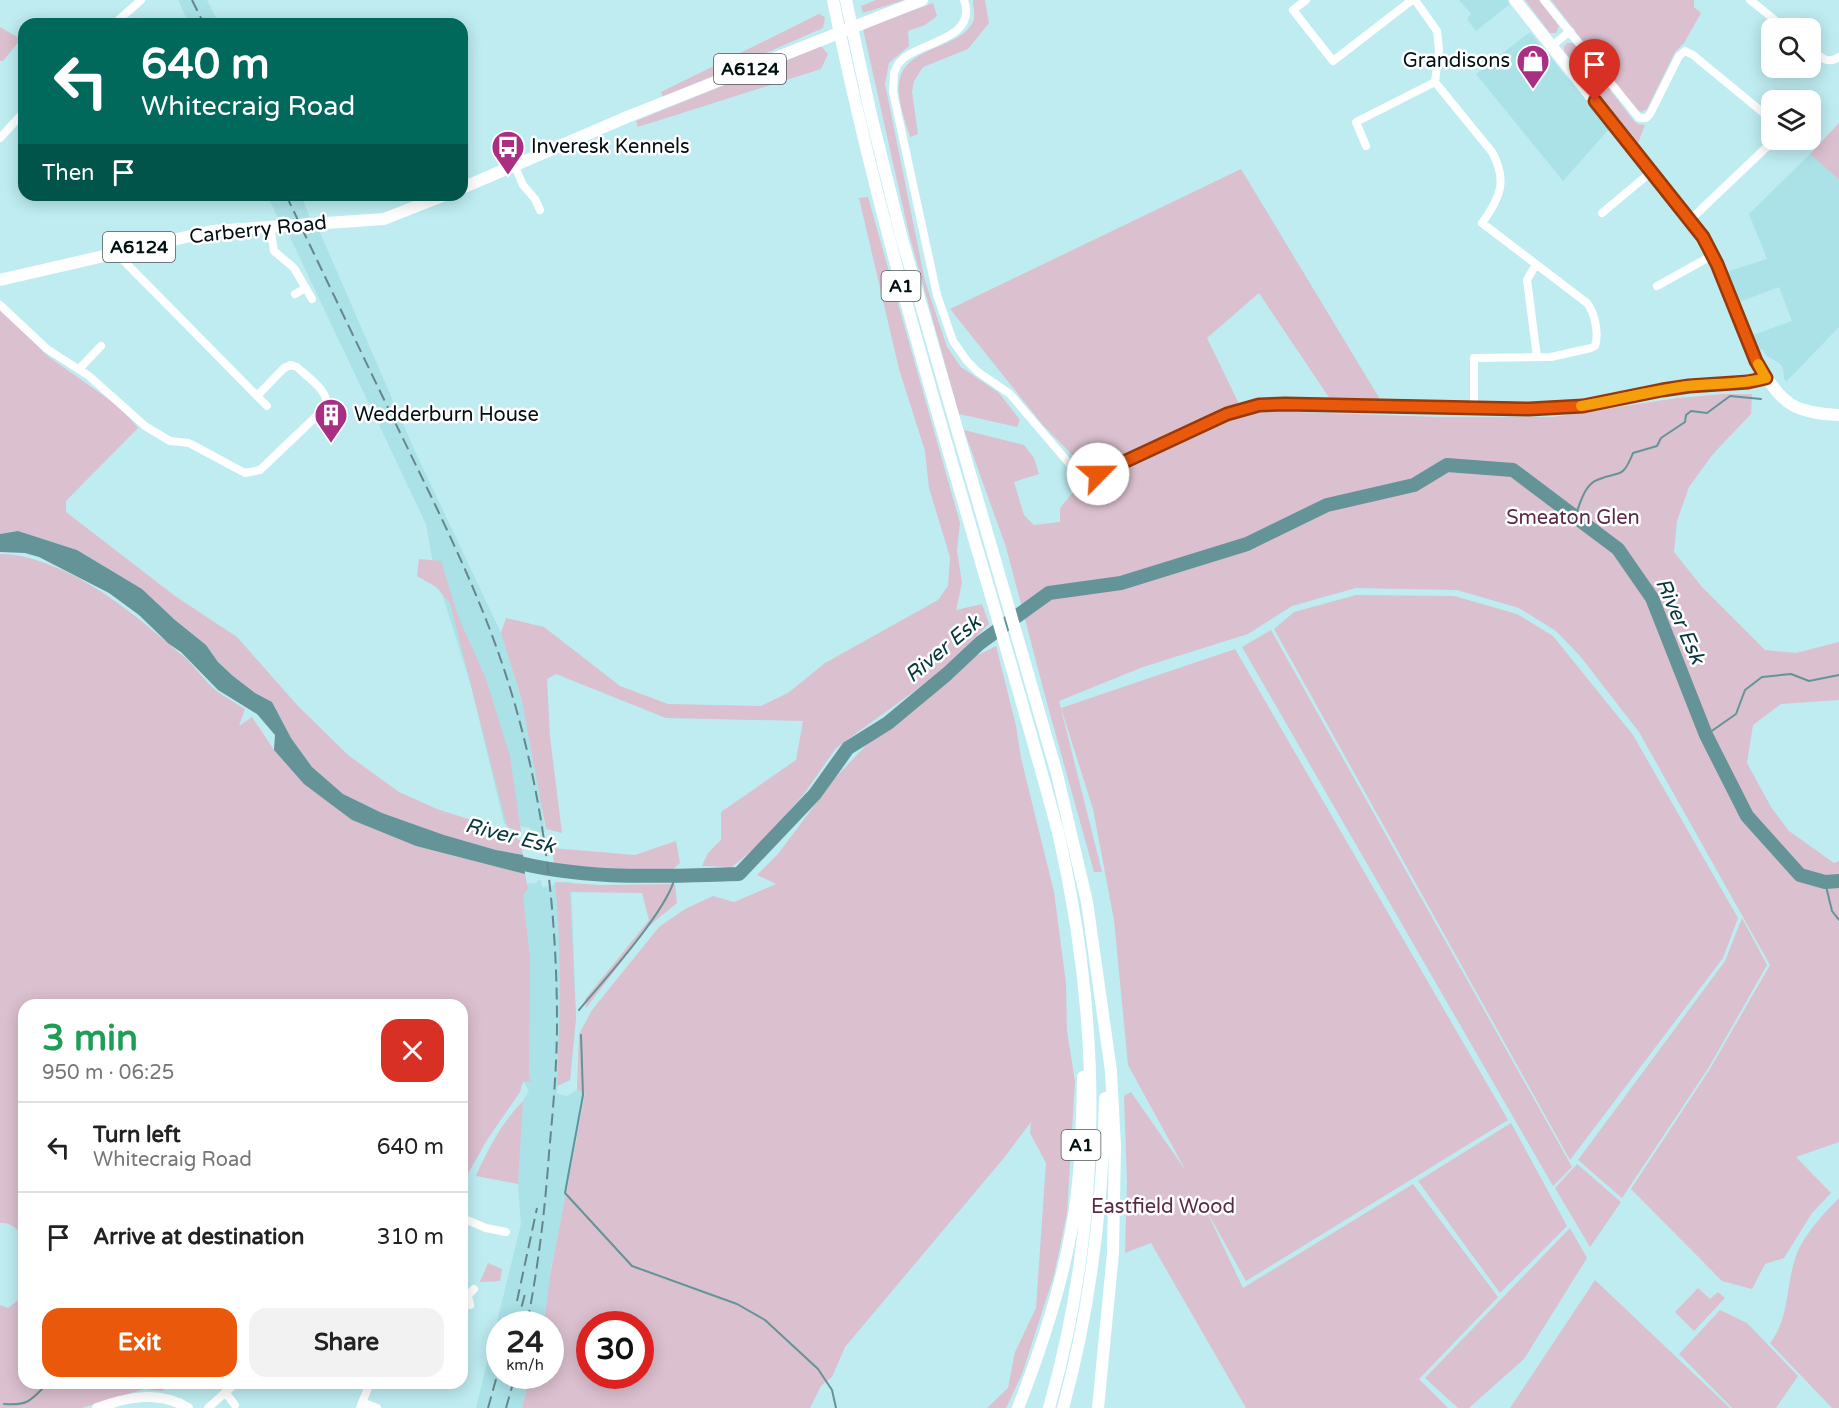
<!DOCTYPE html>
<html lang="en">
<head>
<meta charset="utf-8">
<style>
  :root { --surface:#fff; --page:#f2f2f2; --text:#222; --muted:#767676; --line:#e0e0e0; --accent:#ea580c }
  body { margin:0; font-family:"Varela Round",sans-serif; background:var(--page); color:var(--text); height:100vh; display:flex; flex-direction:column; font-size:22px; white-space:nowrap }
  * { box-sizing:border-box; margin:0 }
  p { font-size:20px; color:var(--muted) }
  .icon { flex:none; width:33px; height:33px; fill:none; stroke:currentColor; stroke-width:2; stroke-linecap:round; stroke-linejoin:round }
  .map { position:relative; flex:1; overflow:hidden }
  .side { position:absolute; left:18px; top:999px; width:450px; height:390px; display:flex; flex-direction:column; background:var(--surface); border-radius:18px; box-shadow:0 3px 15px #0003 }
  .side>* { flex:none }
  .banner { position:absolute; left:18px; top:18px; width:450px; height:183px; border-radius:18px; box-shadow:0 3px 15px #0003; background:#00695c; color:#fff; overflow:hidden }
  .controls { position:absolute; left:1761px; top:18px; display:grid; gap:12px }
  .controls a { display:grid; place-items:center; width:60px; height:60px; border-radius:12px; background:var(--surface); box-shadow:0 3px 15px #0003; font-size:30px }
  .speed { position:absolute; left:486px; top:1311px; display:flex; gap:12px; font-size:30px; font-weight:700; text-align:center }
  .speed>* { display:grid; place-content:center; width:78px; height:78px; border-radius:50%; background:var(--surface); box-shadow:0 3px 15px #0003; line-height:1 }
  .speed small { font-size:15px; font-weight:400 }
  .speed .limit { border:9px solid #d22; background:#fff; color:#111 }
  .pin { position:absolute; display:grid; place-items:center; width:51px; height:51px; color:#fff; margin:-62px -26px; border-radius:50% 50% 50% 0; rotate:-45deg; box-shadow:0 0 6px #0007 }
  .pin .icon { rotate:45deg }
  .me { position:absolute; width:66px; margin:-33px; rotate:67deg; stroke-linejoin:round; filter:drop-shadow(0 0 4px #0008) }
  .turn { display:flex; align-items:center; gap:21px; height:126px; padding:0 24px; font-size:27px }
  .turn .icon { width:78px; height:78px; stroke-width:2.5 }
  .turn b { display:block; font-size:42px; line-height:51px }
  .then { display:flex; align-items:center; height:57px; padding:0 24px; background:#0003; gap:12px; font-size:22px }
  .round { display:grid; place-items:center; flex:none; width:63px; height:63px; border-radius:18px; background:var(--page) }
  .headline { display:flex; align-items:center; justify-content:space-between; height:102px; padding:0 24px }
  h1 { font-size:36px; font-weight:700; line-height:45px; color:#1e9e55 }
  .cta { display:flex; gap:12px; margin-top:auto; padding:12px 24px }
  .cta a { flex:1; height:69px; border-radius:18px; background:var(--accent); color:#fff; font-size:24px; font-weight:700; line-height:69px; text-align:center }
  .cta a+a { background:var(--page); color:var(--text) }
  ul { padding:0; list-style:none }
  li { display:flex; align-items:center; gap:18px; height:90px; padding:0 24px; border-top:2px solid var(--line) }
  li div { flex:1 }
  li b { display:block; font-size:22px }
  li em { font-style:normal }
  .map>svg:first-child { display:block }
  .built { fill:#aae2e8 }
  .green { fill:#dbc0cf; fill-rule:evenodd }
  .water { fill:#649398 }
  .lines { fill:none; stroke-linecap:round; stroke-linejoin:round }
  .stream { stroke:#649398; stroke-width:2 }
  .river { stroke:#649398; stroke-width:14 }
  .minor { stroke:#fff; stroke-width:8 }
  .secondary { stroke:#fff; stroke-width:10 }
  .primary { stroke:#fff; stroke-width:12 }
  .trunk { stroke:#fff; stroke-width:12 }
  .rail { stroke:#67868a; stroke-width:2; stroke-dasharray:12 6; stroke-linecap:butt }
  .route-casing { stroke:#983908; stroke-width:15 }
  .route { stroke:#ea580c; stroke-width:10 }
  .slow { stroke:#f59e0b; stroke-width:10 }
  .labels { text-anchor:middle; dominant-baseline:central; stroke-width:5; stroke-linejoin:round; paint-order:stroke }
  .shield { fill:#fff; stroke:#4d5758; stroke-width:1.5 }
  .shield-label { font-size:18px; font-weight:bold; fill:#010f11 }
  .poi-label { font-size:20px; fill:#010f11; stroke:#fff; text-anchor:start }
  .street-label { font-size:20px; fill:#010f11; stroke:#fff }
  .park-label { font-size:20px; fill:#592947; stroke:#fff }
  .water-label { font-size:21px; font-style:italic; fill:#06373b; stroke:#fff }
</style>
</head>
<body>
<div class="map">
<svg width="1839" height="1408" viewBox="0 0 1839 1408">
  <rect width="100%" height="100%" fill="#beecf1"/>
  <!-- built -->
  <path class="built" d="M 178,0 L 207,0 L 219,24 L 189,24 Z
    M 1459,0 L 1507,0 L 1510,4 L 1476,31 L 1467,19 L 1471,14 Z
    M 1530,32 L 1609,129 L 1563,181 L 1476,74 Z
    M 1810,154 L 1839,180 L 1839,327 L 1786,382 L 1784,378 L 1783,368 L 1779,363 L 1767,356 L 1762,349 L 1759,351 L 1753,335 L 1792,321 L 1779,287 L 1739,302 L 1726,272 L 1767,259 L 1749,214 Z
    M 267,195 L 301,195 L 310,218 L 279,220 Z
    M 318,228 L 414,449 L 501,633 L 522,701 L 537,769 L 545,832 L 531,834 L 530,828 L 520,826 L 521,832 L 504,823 L 471,686 L 434,568 L 426,524 L 287,231 Z
    M 541,880 L 542,887 L 552,886 L 555,882 L 571,882 L 576,1018 L 570,1080 L 557,1086 L 557,1094 L 567,1096 L 577,1090 L 585,1093 L 566,1198 L 551,1268 L 547,1308 L 543,1324 L 500,1324 L 500,1376 L 530,1376 L 522,1408 L 476,1408 L 521,1224 L 518,1184 L 521,1120 L 523,1101 L 529,1091 L 523,1081 L 523,884 L 537,883 L 537,881 Z"/>
  <!-- green -->
  <path class="green" d="M 876,0 L 904,0 L 863,13 L 861,6 Z
    M 973,0 L 985,0 L 989,23 L 968,49 L 923,67 L 914,81 L 912,92 L 918,134 L 910,137 C 905,120 895,95 900,78 C 909,45 965,48 974,19 C 975,14 973,5 973,0 Z
    M 1525,0 L 1539,0 L 1559,26 L 1556,33 L 1550,33 Z
    M 1551,0 L 1694,0 L 1694,7 L 1701,13 L 1684,43 L 1675,52 L 1647,109 L 1641,112 L 1636,109 Z
    M 933,3 L 937,16 L 925,25 L 908,31 L 909,46 L 889,63 L 885,84 L 925,281 L 947,347 L 961,367 L 999,393 L 1020,420 L 1017,427 L 959,414 L 909,234 L 863,29 Z
    M 819,14 L 825,17 L 823,28 L 663,98 L 661,92 Z
    M 0,27 L 21,39 L 3,61 L 0,61 Z
    M 1567,43 L 1574,43 L 1634,121 L 1638,124 L 1645,125 L 1638,143 L 1564,51 L 1564,47 Z
    M 821,46 L 828,54 L 821,69 L 638,127 L 636,121 Z
    M 1839,123 L 1839,180 L 1810,154 Z
    M 1241,169 L 1381,401 L 1330,399 L 1259,293 L 1207,338 L 1239,404 L 1108,467 L 1092,468 L 1080,463 L 1042,424 L 950,309 Z
    M 868,197 L 960,523 L 957,551 L 962,583 L 956,610 L 982,604 L 989,624 L 942,671 L 836,748 L 804,794 L 761,843 L 732,867 L 702,866 L 708,853 L 721,840 L 721,812 L 796,760 L 803,721 L 666,718 L 556,674 L 547,679 L 550,737 L 562,833 L 546,829 L 522,701 L 501,633 L 506,618 L 544,627 L 620,686 L 668,704 L 761,706 L 788,693 L 825,663 L 938,600 L 948,586 L 950,557 L 929,488 L 925,451 L 899,369 L 859,198 Z
    M 0,309 L 49,357 L 121,408 L 138,428 L 66,501 L 66,512 L 175,596 L 237,637 L 298,706 L 348,755 L 399,792 L 437,809 L 499,829 L 520,840 L 523,855 L 496,850 L 444,835 L 382,813 L 343,794 L 312,767 L 291,738 L 272,702 L 255,693 L 233,676 L 218,662 L 206,645 L 175,620 L 142,589 L 77,550 L 18,531 L 0,534 Z
    M 1724,394 L 1752,394 L 1751,414 L 1713,454 L 1689,487 L 1677,521 L 1674,552 L 1702,587 L 1765,650 L 1796,653 L 1839,642 L 1839,700 L 1781,704 L 1753,725 L 1747,763 L 1771,807 L 1789,831 L 1834,863 L 1839,861 L 1839,1142 L 1796,1157 L 1831,1193 L 1812,1213 L 1784,1258 L 1765,1264 L 1752,1289 L 1722,1281 L 1631,1189 L 1710,1069 L 1770,965 L 1639,732 L 1580,656 L 1556,631 L 1519,608 L 1457,590 L 1356,588 L 1292,606 L 1248,634 L 1143,667 L 1059,701 L 1102,872 L 1094,872 L 1047,703 L 1006,547 L 964,430 L 1024,445 L 1034,458 L 1039,474 L 1014,482 L 1024,515 L 1034,525 L 1060,522 L 1060,508 L 1083,480 L 1090,488 L 1112,474 L 1237,415 L 1270,411 L 1437,417 L 1553,417 L 1677,398 Z
    M 0,554 C 23,554 41,561 62,570 C 108,591 144,623 182,655 C 195,666 204,681 218,692 C 226,698 236,703 245,709 L 239,726 L 252,717 L 274,750 L 352,820 L 416,846 L 525,874 L 528,889 L 523,895 L 530,958 L 529,1077 L 531,1081 L 523,1082 L 520,1092 L 487,1140 L 462,1184 L 462,1005 L 24,1005 L 24,1235 C 17,1229 10,1222 0,1223 Z
    M 419,559 L 441,561 L 458,616 L 486,679 L 510,756 L 521,832 L 507,827 L 450,603 L 436,587 L 417,576 Z
    M 1356,595 L 1454,596 L 1517,614 L 1553,636 L 1633,735 L 1738,918 L 1723,958 L 1570,1160 L 1274,629 L 1294,612 Z
    M 1271,630 L 1572,1167 L 1553,1186 L 1242,647 Z
    M 996,646 L 1016,726 L 1021,758 L 1054,892 L 1066,983 L 1067,1031 L 1075,1081 L 1067,1213 L 1054,1275 L 1022,1374 L 1006,1408 L 987,1408 L 1008,1388 L 1015,1352 L 1036,1308 L 1046,1163 L 1030,1133 L 1031,1122 L 1003,1159 L 845,1347 L 832,1377 L 821,1386 L 810,1408 L 522,1408 L 530,1376 L 550,1376 L 550,1324 L 543,1324 C 548,1305 548,1285 552,1265 C 563,1208 575,1151 585,1093 L 577,1090 L 579,1034 L 592,1010 L 659,927 L 685,909 L 713,896 L 734,902 L 776,884 L 757,875 L 778,854 L 835,778 L 871,740 L 974,657 ZM 590,1324 L 640,1324 L 640,1376 L 590,1376 Z
    M 1235,649 L 1508,1120 L 1246,1281 L 1205,1208 L 1243,1288 L 1413,1184 L 1498,1297 L 1419,1379 L 1448,1408 L 1246,1408 L 1151,1243 L 1125,1253 L 1127,1182 L 1124,1096 L 1131,1092 L 1186,1171 L 1128,1065 L 1114,920 L 1093,809 L 1061,708 Z
    M 676,841 L 680,863 L 673,869 L 614,870 L 554,864 L 552,848 L 635,855 Z
    M 555,882 L 600,885 L 675,884 L 677,903 L 649,926 L 586,1008 L 585,999 L 649,920 L 642,893 L 570,892 L 576,1018 L 570,1080 L 557,1086 C 560,1017 562,950 555,882 Z
    M 1742,918 L 1767,965 L 1709,1067 L 1622,1198 L 1578,1160 L 1725,961 Z
    M 523,1101 L 518,1184 L 476,1176 C 488,1149 502,1122 523,1101 Z
    M 1511,1123 L 1567,1226 L 1500,1293 L 1418,1181 Z
    M 1577,1164 L 1621,1202 L 1590,1247 L 1555,1188 Z
    M 1839,1198 L 1839,1408 L 1832,1408 L 1770,1343 C 1789,1319 1786,1287 1795,1259 C 1801,1238 1824,1213 1839,1198 Z
    M 1570,1228 L 1587,1258 L 1524,1359 L 1469,1408 L 1458,1408 L 1425,1378 Z
    M 488,1263 L 502,1269 L 500,1281 L 480,1282 Z
    M 1595,1280 L 1730,1408 L 1510,1408 Z
    M 1698,1288 L 1710,1299 L 1718,1292 L 1725,1298 L 1694,1331 L 1675,1312 Z
    M 24,1296 L 24,1383 L 162,1383 L 164,1388 L 163,1391 L 144,1389 L 82,1408 L 0,1408 L 0,1305 L 8,1308 Z
    M 1720,1310 L 1747,1323 L 1798,1376 L 1776,1408 L 1732,1408 L 1679,1354 Z"/>
  <!-- water -->
  <path class="water" d="M 18,531 L 77,550 L 142,589 L 175,620 L 206,645 L 218,662 L 233,676 L 255,693 L 272,702 L 291,738 L 312,767 L 343,794 L 382,813 L 444,835 L 496,850 L 523,855 L 525,874 L 416,846 L 352,820 L 304,784 L 274,750 L 275,735 L 257,714 L 218,690 L 181,652 L 169,644 L 139,615 L 109,593 L 39,557 L 25,553 L 0,552 L 0,534 Z"/>
  <g class="lines">
    <!-- stream -->
    <path class="stream" d="M 1575,516 C 1580,505 1584,485 1597,480 C 1619,470 1622,481 1633,453 L 1657,446 L 1661,438 L 1685,422 L 1686,415 L 1691,411 L 1707,413 L 1730,396 L 1761,399
      M 1706,735 L 1736,714 L 1745,690 L 1762,677 L 1791,674 L 1809,681 L 1839,675
      M 1825,882 L 1832,911 L 1839,920
      M 579,1010 C 602,982 670,908 675,876
      M 581,1035 L 583,1095 L 565,1193 L 632,1266 L 737,1304 L 765,1320 L 818,1369 L 832,1390 L 836,1408
      M 4,1404 C 29,1406 31,1400 48,1383"/>
    <!-- river -->
    <path class="river" d="M 508,860 C 584,881 662,876 739,874 L 815,794 L 848,748 L 888,723 L 947,674 L 980,643 L 1049,593 L 1121,583 L 1247,544 L 1327,505 L 1414,485 L 1447,465 L 1513,470 L 1618,549 L 1652,598 L 1706,735 L 1747,816 L 1800,875 L 1825,882 L 1839,881"/>
    <!-- minor -->
    <path class="minor" d="M 964,0 C 977,37 928,41 905,57 L 898,64 L 894,73 L 893,92 L 937,295 L 953,341 L 967,361 L 978,372 L 1010,394 L 1073,468 C 1085,476 1095,475 1108,471 L 1227,414 L 1259,405 L 1285,404 L 1529,409 L 1583,406 L 1662,390 L 1689,386 L 1748,382 L 1766,378
      M 1306,0 L 1293,10 L 1333,61 L 1412,0
      M 1415,0 L 1437,31 L 1439,50 L 1435,82 L 1492,152 C 1508,181 1500,198 1482,223 L 1587,303 C 1595,313 1599,334 1595,346 L 1591,348 L 1551,357 L 1474,358 L 1474,409
      M 1544,0 L 1639,118 L 1646,118 L 1650,114 L 1679,56 L 1685,51 L 1693,55 L 1772,120
      M 1750,0 L 1785,28
      M 114,24 L 141,0
      M 1552,46 L 1570,31
      M 1810,49 C 1820,57 1828,65 1839,57
      M 0,138 L 24,112
      M 1366,146 L 1356,122 L 1435,82
      M 515,167 L 523,185 L 535,199 L 540,210
      M 1602,213 L 1651,172
      M 1690,220 L 1774,140
      M 270,225 L 274,251 L 294,268 L 312,299
      M 115,252 L 267,406
      M 1536,264 L 1527,280 L 1537,357
      M 1657,286 L 1713,255
      M 295,294 L 306,288
      M 0,305 L 47,349 L 89,376 L 145,426 L 170,441 L 189,443 L 245,473 L 260,470 L 325,408 C 332,392 307,377 297,367 L 291,365 L 284,368 L 257,396
      M 79,369 L 101,346
      M 462,1218 L 486,1228 L 506,1232
      M 470,1305 L 468,1295 L 474,1289
      M 225,1392 L 235,1405
      M 362,1402 L 377,1408
      M 208,1408 L 236,1383
      M 360,1408 L 370,1383"/>
    <!-- secondary -->
    <path class="secondary" d="M 97,1408 C 127,1397 159,1390 188,1408"/>
    <!-- primary -->
    <path class="primary" d="M 1515,0 L 1703,237 C 1727,279 1753,385 1794,406 C 1808,413 1824,414 1839,415
      M 462,188 L 627,117 L 922,0
      M 0,280 L 212,231 L 384,219 L 445,195"/>
    <!-- trunk -->
    <path class="trunk" d="M 833,0 C 890,282 983,554 1058,832 C 1102,1023 1103,1218 1049,1408
      M 846,0 L 871,115 L 902,239 L 1057,774 L 1087,902 L 1111,1071 L 1115,1147 L 1113,1253 L 1098,1408
      M 1018,1408 C 1040,1352 1060,1292 1071,1232 C 1081,1181 1082,1128 1083,1077
      M 1063,1408 C 1091,1307 1103,1203 1105,1098"/>
    <!-- rail -->
    <path class="rail" d="M 192,0 L 204,24
      M 286,195 C 327,281 368,367 410,453 C 447,529 485,606 510,688 C 543,795 557,910 557,1023 C 557,1066 553,1110 549,1153 C 545,1211 538,1268 527,1324
      M 517,1301 L 537,1208
      M 517,1324 L 525,1294
      M 488,1408 L 500,1365
      M 506,1408 L 515,1376"/>
  </g>
  <g class="lines">
    <!-- route casing -->
    <g class="route-casing">
      <path id="route" d="M 1098,474 L 1227,414 L 1259,405 L 1285,404 L 1529,409 L 1583,406 L 1662,390 L 1689,386 L 1748,382 L 1766,378 L 1756,361 L 1717,264 L 1703,237 L 1595,101"/>
    </g>
    <!-- route -->
    <use href="#route" class="route"/>
    <!-- slow -->
    <path class="slow" d="M 1581,406 C 1617,400 1651,391 1687,386 C 1713,383 1740,385 1766,378 L 1758,364"/>
  </g>
  <!-- icons -->
  <defs>
    <g id="shop-pin" transform="scale(1.725)"><path d="M0 17L-7.5 6A9.5 9.5 0 1 1 7.5 6Z" fill="#a92f83" stroke="#fff"/><path d="M-5-2.5h2.3a2.7 3.5 0 0 1 5.4 0H5L5.5 6h-11ZM-1.5-2.5h3a1.5 2.3 0 0 0-3 0Z" fill="#fff"/></g>
    <g id="bus-pin" transform="scale(1.725)"><path d="M0 17L-7.5 6A9.5 9.5 0 1 1 7.5 6Z" fill="#a92f83" stroke="#fff"/><path d="M-5-6H5V4H4V6H2V4H-2V6H-4V4H-5ZM-3.5-4V0h7V-4ZM-3.5 1.2v1.5H-2V1.2ZM2 1.2v1.5H3.5V1.2Z" fill="#fff"/></g>
    <g id="building-pin" transform="scale(1.725)"><path d="M0 17L-7.5 6A9.5 9.5 0 1 1 7.5 6Z" fill="#a92f83" stroke="#fff"/><path d="M-4-6H4V6H1V3H-1V6H-4ZM-2.5-4.3h1.7v1.8h-1.7ZM.8-4.3h1.7v1.8H.8ZM-2.5-1h1.7V.8h-1.7ZM.8-1h1.7V.8H.8Z" fill="#fff"/></g>
  </defs>
  <g fill-rule="evenodd">
    <use href="#shop-pin" x="1533" y="61"/>
    <use href="#bus-pin" x="508" y="147"/>
    <use href="#building-pin" x="331" y="415"/>
  </g>
  <g class="labels">
    <!-- shield labels -->
    <g class="shield">
      <rect x="714" y="54" width="72" height="30" rx="4.5"/>
      <rect x="103" y="232" width="72" height="30" rx="4.5"/>
      <rect x="881.5" y="271" width="39" height="30" rx="4.5"/>
      <rect x="1061.5" y="1130" width="39" height="30" rx="4.5"/>
    </g>
    <g class="shield-label">
      <text x="750" y="69">A6124</text>
      <text x="139" y="247">A6124</text>
      <text x="901" y="286">A1</text>
      <text x="1081" y="1145">A1</text>
    </g>
    <!-- poi labels -->
    <g class="poi-label">
      <text x="1510" y="61" text-anchor="end">Grandisons</text>
      <text x="531" y="147">Inveresk Kennels</text>
      <text x="354" y="415">Wedderburn House</text>
    </g>
    <!-- street labels -->
    <g class="street-label">
      <text transform="translate(258 230) rotate(-6)">Carberry Road</text>
    </g>
    <!-- park labels -->
    <g class="park-label">
      <text x="1573" y="518">Smeaton Glen</text>
      <text x="1163" y="1207">Eastfield Wood</text>
    </g>
    <!-- water labels -->
    <g class="water-label">
      <text transform="translate(1680 621) rotate(66)">River Esk</text>
      <text transform="translate(943 649) rotate(-40)">River Esk</text>
      <text transform="translate(510 836) rotate(14)">River Esk</text>
    </g>
  </g>
</svg>
<div class="controls">
<a><svg class="icon" aria-label="search" viewBox="0 0 24 24"><circle cx="10" cy="10" r="6"/><path d="M15 15l6 6"/></svg></a>
<a><svg class="icon" aria-label="layers" viewBox="0 0 24 24"><path d="M12 4l9 5-9 5-9-5zM3 14l9 5 9-5"/></svg></a>
</div>
<div class="speed"><div>24<small>km/h</small></div><div class="limit">30</div></div>
<div class="pin" style="left:1595px;top:101px;background:#d93025"><svg class="icon" aria-label="arrive" viewBox="0 0 24 24"><path d="M6 21V4h12l-3 4 3 4H6"/></svg></div>
<svg class="me" style="left:1098px;top:474px" viewBox="-20 -20 40 40"><circle r="19" fill="#fff"/><path d="M0-13L10 11 0 6-10 11z" fill="#ea580c"/></svg>
<div class="banner">
<div class="turn"><svg class="icon" aria-label="left" viewBox="0 0 24 24"><path d="M17 20v-9H6M10 6l-5 5 5 5"/></svg><div><b>640 m</b>Whitecraig Road</div></div>
<div class="then">Then<svg class="icon" aria-label="arrive" viewBox="0 0 24 24"><path d="M6 21V4h12l-3 4 3 4H6"/></svg></div>
</div>
<section class="side">
<div class="headline"><div><h1>3 min</h1><p>950 m · 06:25</p></div><a class="round" style="background:#d93025;color:#fff"><svg class="icon" aria-label="close" viewBox="0 0 24 24"><path d="M6 6l12 12M18 6L6 18"/></svg></a></div>
<ul>
<li><svg class="icon" aria-label="left" viewBox="0 0 24 24"><path d="M17 20v-9H6M10 6l-5 5 5 5"/></svg><div><b>Turn left</b><p>Whitecraig Road</p></div><em>640 m</em></li>
<li><svg class="icon" aria-label="arrive" viewBox="0 0 24 24"><path d="M6 21V4h12l-3 4 3 4H6"/></svg><div><b>Arrive at destination</b></div><em>310 m</em></li>
</ul>
<div class="cta"><a>Exit</a><a>Share</a></div>
</section>
</div>
</body>
</html>
